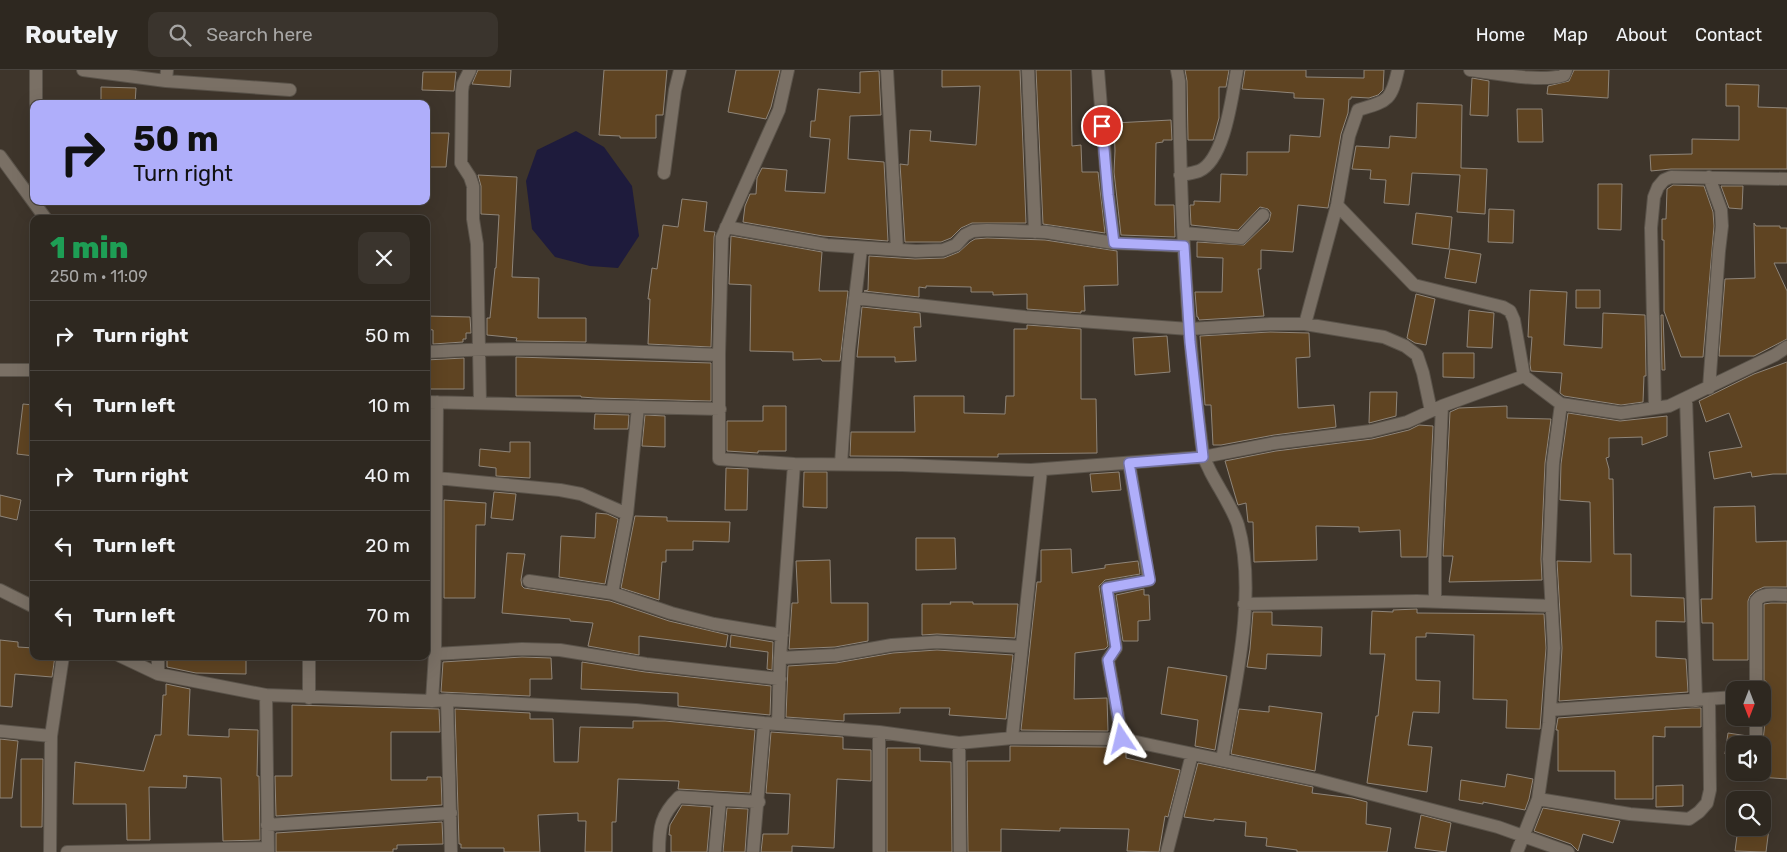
<!DOCTYPE html>
<html lang="en">
<head>
<meta charset="utf-8">
<style>
  :root { --surface:#2e2820; --page:#3a342d; --text:#f1f3f6; --muted:#a7a6a5; --line:#49443e }
  body { margin:0; font-family:Rubik,sans-serif; background:var(--page); color:var(--text); height:100vh; display:flex; flex-direction:column; font-size:19px; white-space:nowrap }
  * { box-sizing:border-box; margin:0 }
  p { font-size:16px; color:var(--muted) }
  .icon { flex:none; width:28px; height:28px; fill:none; stroke:currentColor; stroke-width:2; stroke-linecap:round; stroke-linejoin:round }
  .map { position:relative; flex:1; overflow:hidden }
  .panel { position:absolute; left:30px; top:145px; width:400px; height:445px; display:flex; flex-direction:column; background:var(--surface); border-radius:10px; box-shadow:0 5px 20px #0002,0 0 0 1px var(--line) }
  .panel>* { flex:none }
  .top-card { position:absolute; left:30px; top:30px; width:400px; height:105px; border-radius:10px; box-shadow:0 5px 20px #0002,0 0 0 1px var(--line); background:#afaefa; color:#111; overflow:hidden }
  .needle { width:32px; rotate:180deg }
  .controls { position:absolute; left:1726px; top:611px; display:grid; gap:10px }
  .controls a { display:grid; place-items:center; width:45px; height:45px; border-radius:10px; background:var(--surface); box-shadow:0 5px 20px #0002,0 0 0 1px var(--line); font-size:25px }
  .pin { position:absolute; display:grid; place-items:center; width:42px; height:42px; color:#fff; margin:-21px; border:2px solid #fff; border-radius:50%; box-shadow:0 1px 5px #0007 }
  .me { position:absolute; width:55px; margin:-28px; rotate:350deg; stroke-linejoin:round; filter:drop-shadow(0 0 4px #0008) }
  .turn { display:flex; align-items:center; gap:18px; height:105px; padding:0 20px; font-size:22px }
  .turn .icon { width:65px; height:65px; stroke-width:2.5 }
  .turn b { display:block; font-size:35px; line-height:42px }
  .round { display:grid; place-items:center; flex:none; width:52px; height:52px; border-radius:10px; background:var(--page) }
  .head { display:flex; align-items:center; justify-content:space-between; height:85px; padding:0 20px }
  h1 { font-size:30px; font-weight:800; line-height:38px; color:#1e9e55 }
  ul { padding:0; list-style:none }
  li { display:flex; align-items:center; gap:15px; height:70px; padding:0 20px; border-top:1px solid var(--line) }
  li div { flex:1 }
  li b { display:block; font-size:19px }
  li em { font-style:normal }
  header { display:flex; align-items:center; gap:30px; box-sizing:border-box; height:70px; padding:0 25px; background:var(--surface); border-bottom:1px solid var(--line) }
  header strong { font-size:24px }
  nav { display:flex; gap:28px; margin-inline-start:auto; font-size:18px }
  .search { width:350px; height:45px; background:var(--page); display:flex; align-items:center; gap:12px; box-sizing:border-box; padding:0 18px; border-radius:10px; color:var(--muted); font-size:19px }
  .map>svg:first-child { display:block }
  .water { fill:#1e1b3c }
  .building { fill:#5f4422; stroke:#8f8579 }
  .lines { fill:none; stroke-linecap:round; stroke-linejoin:round }
  .street-casing { stroke:#5a534a; stroke-width:14 }
  .street { stroke:#7a7065; stroke-width:12 }
  .route-casing { stroke:#7271a2; stroke-width:12 }
  .route { stroke:#afaefa; stroke-width:9 }
</style>
</head>
<body>
<header>
<strong>Routely</strong>
<div class="search"><svg class="icon" aria-label="search" viewBox="0 0 24 24"><circle cx="10" cy="10" r="6"/><path d="M15 15l6 6"/></svg>Search here</div>
<nav><a>Home</a><a>Map</a><a>About</a><a>Contact</a></nav>
</header>
<div class="map">
<svg width="1787" height="782" viewBox="0 0 1787 782">
  <rect width="100%" height="100%" fill="#3e352b"/>
  <!-- water -->
  <path class="water" d="M 576,61 L 604,77 L 632,116 L 639,166 L 618,198 L 590,196 L 555,187 L 532,159 L 526,111 L 537,80 Z"/>
  <!-- building -->
  <path class="building" d="M 478,0 L 511,0 L 510,17 L 472,14 Z
    M 604,0 L 667,0 L 663,45 L 656,45 L 656,68 L 620,68 L 620,66 L 599,65 Z
    M 736,0 L 780,0 L 771,37 L 766,49 L 728,42 Z
    M 942,0 L 1020,0 L 1026,153 L 972,153 L 961,158 L 951,168 L 941,172 L 905,172 L 900,94 L 908,95 L 910,60 L 931,61 L 930,71 L 976,75 L 980,16 L 942,17 Z
    M 1036,0 L 1071,0 L 1072,76 L 1081,75 L 1082,102 L 1098,102 L 1105,163 L 1043,154 Z
    M 1185,0 L 1229,0 L 1226,17 L 1219,17 L 1219,48 L 1213,70 L 1188,70 L 1187,11 Z
    M 1245,0 L 1306,0 L 1306,7 L 1364,8 L 1364,0 L 1384,0 L 1383,20 L 1378,25 L 1369,28 L 1351,27 L 1351,29 L 1349,29 L 1348,43 L 1341,64 L 1328,138 L 1298,135 L 1293,182 L 1261,180 L 1261,199 L 1258,199 L 1264,246 L 1199,250 L 1198,247 L 1197,247 L 1195,222 L 1222,222 L 1223,188 L 1197,187 L 1197,172 L 1244,175 L 1269,151 L 1271,143 L 1268,139 L 1260,137 L 1238,160 L 1191,155 L 1190,135 L 1194,135 L 1194,131 L 1220,132 L 1221,104 L 1247,105 L 1247,82 L 1289,82 L 1290,65 L 1320,67 L 1324,29 L 1294,28 L 1294,23 L 1242,19 Z
    M 1574,0 L 1609,0 L 1608,28 L 1547,24 L 1548,16 L 1569,11 Z
    M 879,1 L 881,45 L 850,46 L 848,89 L 884,92 L 888,171 L 823,166 L 743,152 L 745,136 L 750,124 L 756,124 L 757,108 L 762,98 L 787,100 L 785,121 L 825,123 L 830,69 L 810,67 L 811,51 L 815,51 L 818,19 L 860,23 L 860,2 Z
    M 423,2 L 456,2 L 454,21 L 422,20 Z
    M 1472,8 L 1489,11 L 1488,46 L 1470,45 Z
    M 1726,14 L 1759,15 L 1758,37 L 1787,38 L 1787,99 L 1671,99 L 1651,101 L 1650,85 L 1692,84 L 1692,69 L 1739,70 L 1739,36 L 1726,36 Z
    M 101,17 L 136,18 L 135,34 L 101,34 Z
    M 1417,33 L 1462,35 L 1461,98 L 1487,99 L 1485,144 L 1457,142 L 1460,105 L 1412,103 L 1409,135 L 1384,133 L 1386,110 L 1370,109 L 1371,100 L 1352,99 L 1356,76 L 1389,78 L 1390,66 L 1416,68 Z
    M 1517,39 L 1542,39 L 1543,72 L 1518,72 Z
    M 1171,50 L 1172,70 L 1163,70 L 1163,72 L 1156,73 L 1155,135 L 1174,135 L 1175,167 L 1121,165 L 1114,102 L 1115,81 L 1114,53 Z
    M 426,63 L 449,63 L 446,97 L 426,97 Z
    M 478,105 L 517,107 L 512,207 L 539,208 L 538,248 L 586,248 L 586,272 L 516,271 L 517,268 L 487,265 L 487,248 L 490,248 L 495,198 L 496,198 L 499,145 L 481,144 L 481,116 Z
    M 1598,114 L 1622,114 L 1621,160 L 1598,159 Z
    M 1673,115 L 1704,116 L 1713,142 L 1714,156 L 1703,287 L 1681,287 L 1664,241 L 1664,170 L 1662,170 L 1662,149 L 1666,149 L 1667,119 Z
    M 1721,116 L 1743,116 L 1742,139 L 1729,138 Z
    M 682,129 L 707,132 L 704,161 L 715,162 L 714,167 L 711,277 L 648,274 L 650,229 L 648,229 L 652,198 L 657,199 L 663,155 L 678,157 Z
    M 1489,139 L 1514,140 L 1513,173 L 1488,172 Z
    M 1416,143 L 1452,147 L 1449,179 L 1412,174 Z
    M 1754,153 L 1756,156 L 1780,156 L 1780,158 L 1787,158 L 1787,193 L 1774,193 L 1787,221 L 1787,269 L 1754,286 L 1719,286 L 1725,209 L 1755,208 Z
    M 731,166 L 822,182 L 819,221 L 848,221 L 840,291 L 822,291 L 821,289 L 793,290 L 793,282 L 750,281 L 751,215 L 729,214 Z
    M 987,168 L 1045,170 L 1117,181 L 1118,215 L 1084,216 L 1085,241 L 1081,241 L 1081,243 L 1027,239 L 1027,224 L 993,225 L 993,222 L 971,222 L 971,217 L 926,216 L 926,218 L 919,217 L 919,227 L 864,221 L 868,220 L 869,186 L 915,189 L 944,188 L 959,182 L 970,172 L 975,169 Z
    M 1450,179 L 1481,184 L 1476,213 L 1445,208 Z
    M 1530,220 L 1567,222 L 1564,275 L 1602,278 L 1603,243 L 1645,245 L 1646,306 L 1644,306 L 1643,332 L 1621,335 L 1564,326 L 1560,323 L 1562,303 L 1531,301 L 1530,294 L 1532,267 L 1528,267 Z
    M 1576,220 L 1600,220 L 1600,238 L 1576,238 Z
    M 1416,224 L 1435,229 L 1426,275 L 1415,273 L 1407,268 Z
    M 862,237 L 920,243 L 921,257 L 914,257 L 916,291 L 895,292 L 895,287 L 857,287 Z
    M 1469,240 L 1494,243 L 1492,278 L 1467,277 Z
    M 1661,245 L 1663,245 L 1665,300 L 1662,300 Z
    M 426,246 L 470,247 L 471,263 L 466,263 L 466,269 L 463,269 L 463,272 L 433,274 L 433,260 L 426,259 Z
    M 1027,255 L 1081,259 L 1081,329 L 1096,329 L 1097,383 L 998,384 L 998,387 L 850,386 L 851,362 L 915,362 L 914,326 L 964,326 L 964,343 L 1005,344 L 1006,326 L 1014,326 L 1014,259 L 1027,259 Z
    M 1270,262 L 1309,263 L 1310,287 L 1296,288 L 1298,338 L 1334,335 L 1336,357 L 1274,365 L 1221,375 L 1213,375 L 1211,335 L 1205,335 L 1200,266 Z
    M 1167,266 L 1170,302 L 1135,305 L 1133,268 Z
    M 1443,283 L 1474,283 L 1474,308 L 1443,307 Z
    M 516,287 L 711,293 L 711,331 L 595,328 L 581,327 L 581,326 L 516,326 Z
    M 464,288 L 464,319 L 426,319 L 426,290 Z
    M 1787,292 L 1787,404 L 1773,404 L 1752,407 L 1751,402 L 1714,409 L 1709,382 L 1742,377 L 1729,343 L 1706,352 L 1699,331 L 1754,304 Z
    M 1370,322 L 1397,322 L 1396,346 L 1369,353 Z
    M 23,334 L 34,335 L 34,386 L 17,384 Z
    M 763,336 L 786,336 L 786,381 L 758,381 L 758,383 L 727,381 L 727,351 L 763,351 Z
    M 1507,336 L 1507,348 L 1551,349 L 1545,393 L 1541,489 L 1542,510 L 1449,512 L 1453,486 L 1443,486 L 1450,342 L 1459,338 Z
    M 1568,343 L 1620,351 L 1667,346 L 1667,366 L 1642,375 L 1642,367 L 1609,368 L 1609,387 L 1606,388 L 1609,399 L 1609,409 L 1613,409 L 1614,484 L 1631,484 L 1631,526 L 1684,528 L 1685,552 L 1656,551 L 1656,587 L 1686,589 L 1688,622 L 1559,631 L 1562,578 L 1557,491 L 1591,492 L 1590,432 L 1560,430 L 1561,394 Z
    M 595,344 L 629,345 L 628,359 L 594,359 Z
    M 645,345 L 665,346 L 665,377 L 642,376 Z
    M 1419,355 L 1433,356 L 1427,487 L 1401,487 L 1400,460 L 1359,462 L 1359,457 L 1316,456 L 1317,490 L 1254,492 L 1253,452 L 1248,452 L 1246,433 L 1238,435 L 1237,432 L 1225,391 L 1276,381 L 1372,369 L 1409,360 Z
    M 510,372 L 530,372 L 530,408 L 496,406 L 496,398 L 479,396 L 480,379 L 510,382 Z
    M 726,398 L 748,399 L 747,440 L 725,440 Z
    M 804,402 L 827,402 L 827,438 L 803,437 Z
    M 1119,402 L 1121,420 L 1092,422 L 1090,404 Z
    M 494,422 L 516,424 L 513,450 L 491,448 Z
    M 0,425 L 21,430 L 17,450 L 0,446 Z
    M 444,430 L 486,433 L 485,455 L 476,455 L 475,528 L 444,528 Z
    M 1755,436 L 1756,472 L 1787,471 L 1787,517 L 1764,517 L 1755,521 L 1750,526 L 1748,531 L 1748,590 L 1713,590 L 1713,553 L 1702,553 L 1701,529 L 1712,529 L 1714,437 Z
    M 596,443 L 607,444 L 618,449 L 605,514 L 559,507 L 561,466 L 595,468 Z
    M 635,446 L 667,447 L 667,451 L 730,452 L 729,472 L 693,471 L 693,480 L 666,480 L 666,492 L 662,492 L 659,530 L 621,518 Z
    M 916,468 L 955,468 L 956,499 L 916,500 Z
    M 1071,479 L 1072,503 L 1105,498 L 1105,495 L 1138,491 L 1140,504 L 1105,510 L 1099,516 L 1108,576 L 1105,579 L 1075,583 L 1074,629 L 1107,628 L 1108,661 L 1021,660 L 1037,512 L 1041,512 L 1041,480 Z
    M 507,483 L 525,484 L 521,510 L 522,516 L 524,518 L 610,531 L 669,551 L 728,565 L 726,577 L 639,566 L 639,585 L 588,576 L 593,553 L 570,551 L 570,549 L 502,543 Z
    M 830,490 L 831,533 L 868,533 L 868,571 L 835,577 L 789,579 L 792,533 L 798,533 L 796,491 Z
    M 1144,519 L 1144,525 L 1149,525 L 1150,550 L 1138,551 L 1138,571 L 1123,571 L 1116,525 Z
    M 950,532 L 973,532 L 973,534 L 1018,534 L 1015,568 L 937,564 L 922,565 L 922,534 L 951,534 Z
    M 1771,533 L 1787,533 L 1787,709 L 1759,707 L 1760,702 L 1762,702 L 1762,680 L 1766,643 L 1766,611 L 1764,611 L 1764,534 Z
    M 1417,539 L 1417,543 L 1544,544 L 1546,578 L 1540,659 L 1506,658 L 1507,630 L 1473,629 L 1474,565 L 1426,563 L 1426,567 L 1416,567 L 1416,610 L 1440,611 L 1439,643 L 1413,642 L 1408,675 L 1432,677 L 1427,722 L 1367,713 L 1376,646 L 1378,646 L 1385,584 L 1370,584 L 1372,541 L 1393,542 L 1393,540 Z
    M 1253,542 L 1272,542 L 1272,555 L 1322,557 L 1321,586 L 1267,584 L 1266,599 L 1247,597 L 1250,579 Z
    M 731,565 L 773,572 L 772,600 L 767,599 L 768,582 L 730,577 Z
    M 0,570 L 18,572 L 18,577 L 34,578 L 34,586 L 55,586 L 52,607 L 15,604 L 12,637 L 0,636 Z
    M 937,580 L 1013,585 L 1006,649 L 949,645 L 950,638 L 900,638 L 900,643 L 844,644 L 844,651 L 786,647 L 788,596 L 836,593 L 893,583 Z
    M 167,586 L 246,586 L 246,604 L 196,603 L 167,597 Z
    M 522,587 L 551,588 L 552,609 L 530,609 L 530,626 L 441,622 L 443,592 Z
    M 582,592 L 645,602 L 771,616 L 770,645 L 678,636 L 678,623 L 581,619 Z
    M 1168,597 L 1227,606 L 1215,680 L 1195,676 L 1198,650 L 1161,644 Z
    M 166,614 L 190,619 L 188,665 L 229,667 L 229,659 L 258,660 L 257,706 L 259,706 L 260,770 L 223,771 L 221,708 L 183,706 L 187,706 L 186,718 L 149,717 L 150,770 L 127,770 L 126,734 L 73,734 L 75,692 L 144,701 L 155,665 L 161,665 L 163,625 L 166,625 Z
    M 292,635 L 439,639 L 440,662 L 391,662 L 391,710 L 427,710 L 427,707 L 441,707 L 442,735 L 276,746 L 275,706 L 292,706 Z
    M 1269,636 L 1322,643 L 1315,701 L 1231,684 L 1239,639 L 1269,642 Z
    M 1692,638 L 1701,638 L 1701,657 L 1665,657 L 1665,667 L 1653,666 L 1653,729 L 1615,729 L 1615,701 L 1558,701 L 1558,660 L 1556,660 L 1558,648 Z
    M 455,639 L 530,643 L 530,649 L 553,649 L 554,692 L 578,692 L 580,657 L 633,658 L 633,651 L 665,651 L 755,660 L 750,723 L 678,719 L 679,711 L 618,709 L 616,752 L 612,752 L 612,782 L 585,782 L 586,751 L 578,751 L 578,743 L 538,745 L 540,782 L 504,782 L 504,778 L 461,778 L 461,774 L 459,774 Z
    M 771,662 L 843,667 L 843,679 L 871,680 L 871,711 L 837,709 L 834,778 L 792,776 L 792,782 L 761,782 L 763,764 L 788,764 L 790,724 L 766,723 Z
    M 1728,663 L 1748,666 L 1748,675 L 1735,675 L 1735,686 L 1725,684 Z
    M 0,669 L 18,671 L 12,728 L 0,728 Z
    M 1010,676 L 1108,677 L 1108,682 L 1126,683 L 1126,688 L 1180,700 L 1168,747 L 1165,746 L 1159,782 L 1127,781 L 1129,759 L 1060,758 L 1060,761 L 1001,759 L 1001,782 L 968,782 L 967,691 L 1010,691 Z
    M 887,678 L 920,678 L 920,691 L 951,692 L 952,782 L 887,782 Z
    M 21,689 L 43,689 L 42,757 L 21,757 Z
    M 1198,693 L 1313,717 L 1312,723 L 1352,728 L 1367,732 L 1366,754 L 1391,758 L 1387,782 L 1297,782 L 1297,780 L 1266,776 L 1267,768 L 1245,766 L 1246,752 L 1214,749 L 1214,751 L 1184,747 Z
    M 1507,704 L 1533,709 L 1529,729 L 1525,740 L 1483,732 L 1483,734 L 1459,730 L 1461,710 L 1505,717 Z
    M 1683,715 L 1683,736 L 1656,737 L 1656,716 Z
    M 682,735 L 711,737 L 707,782 L 671,782 L 671,765 L 669,765 L 670,755 Z
    M 727,738 L 748,739 L 745,782 L 723,782 Z
    M 1543,738 L 1620,751 L 1613,773 L 1583,764 L 1578,781 L 1571,774 L 1534,761 Z
    M 1421,745 L 1451,753 L 1446,782 L 1415,778 Z
    M 442,752 L 443,774 L 397,775 L 397,779 L 393,779 L 393,782 L 276,782 L 276,763 Z
    M 1738,758 L 1769,758 L 1766,782 L 1735,781 Z"/>
  <g class="lines">
    <!-- street casing -->
    <g class="street-casing">
      <path id="street" d="M 36,0 L 36,34
        M 83,0 L 166,11
        M 167,0 L 166,11 L 290,20
        M 470,0 L 463,14 L 462,21 L 461,93 L 470,107 L 473,116 L 473,149 L 477,174 L 480,332
        M 788,0 L 779,40 L 722,167 L 719,285 L 719,389 L 794,394
        M 887,0 L 897,179
        M 1028,0 L 1035,162
        M 1098,0 L 1108,125 L 1114,173
        M 1177,0 L 1179,11 C 1180,136 1186,260 1203,384 C 1204,390 1208,396 1210,401 C 1218,417 1233,439 1238,455 C 1258,525 1234,619 1222,690
        M 1470,0 C 1494,3 1542,13 1564,5 L 1566,0
        M 0,86 L 46,149
        M 664,103 L 675,20 L 680,0
        M 1180,105 C 1186,104 1193,103 1199,101 C 1225,90 1232,25 1237,0
        M 1709,107 L 1721,140 L 1722,156 L 1719,181 L 1709,318
        M 1337,135 L 1414,215 L 1503,237 L 1510,241 L 1514,250 L 1524,306
        M 726,157 L 827,175 L 916,181 L 943,180 L 956,175 L 965,165 L 973,161 L 987,160 L 1046,162 L 1114,173 L 1184,176
        M 1184,163 L 1241,168 L 1263,145
        M 855,228 L 1025,247 L 1189,259 L 1270,254 L 1305,254 L 1384,267 L 1405,276 L 1417,285 L 1423,303 L 1431,341
        M 1305,254 L 1337,135 L 1349,66 L 1358,40 C 1387,31 1391,32 1398,0
        M 426,282 C 524,276 621,281 719,285
        M 0,300 L 34,300
        M 1686,328 L 1696,631
        M 426,332 L 720,339
        M 1655,338 L 1651,158 L 1654,127 L 1658,117 L 1664,110 L 1671,107 L 1787,109
        M 841,394 L 849,279 L 861,179
        M 437,408 L 560,420 L 581,424 L 627,444
        M 529,511 L 612,523 L 671,543 L 714,554 L 782,565
        M 0,520 L 34,537
        M 612,523 L 627,444 L 638,337
        M 1435,531 L 1435,489 L 1442,336
        M 1244,534 L 1417,531 L 1551,536
        M 435,584 L 522,579 L 560,580 L 646,594 L 780,609
        M 120,586 L 158,604 L 266,625 L 432,631 L 447,630 L 636,640 L 764,653 L 879,662 L 959,673 L 1012,668 L 1122,669 L 1317,710 L 1498,757 L 1568,782
        M 309,586 L 309,628
        M 780,588 L 836,585 L 892,575 L 937,572 L 1021,577
        M 158,604 L 158,586
        M 1756,620 L 1756,531 C 1762,522 1777,525 1787,525
        M 266,625 L 268,782
        M 447,630 L 451,782
        M 432,631 L 435,584 L 437,332
        M 1550,640 L 1735,627
        M 1756,648 L 1756,675
        M 778,654 L 780,588 L 794,394 L 902,395 L 1031,400 L 1203,387 L 1275,373 L 1371,361 L 1407,352 L 1442,336 L 1524,306 L 1561,334 L 1621,343 L 1669,336 L 1775,285 L 1787,277
        M 0,661 L 51,666
        M 879,662 L 879,782
        M 1012,668 L 1041,400
        M 1122,669 L 1108,590 L 1116,578 L 1107,518 L 1149,510 L 1129,393
        M 959,673 L 960,782
        M 1538,729 L 1630,744 L 1689,749 L 1699,742 L 1707,733 L 1710,720 L 1709,629
        M 267,755 L 451,743
        M 50,782 L 51,666 L 63,586
        M 67,782 L 268,778
        M 659,782 C 659,757 661,745 679,727 L 759,732
        M 715,782 L 720,730
        M 753,782 L 764,653
        M 1167,782 L 1192,684
        M 1517,782 L 1538,729 L 1549,653 L 1554,578 L 1549,489 L 1553,393 L 1561,334"/>
    </g>
    <!-- street -->
    <use href="#street" class="street"/>
  </g>
  <g class="lines">
    <!-- route casing -->
    <g class="route-casing">
      <path id="route" d="M 1102,56 L 1108,125 L 1114,173 L 1184,176 L 1190,272 L 1203,387 L 1129,393 L 1150,510 L 1107,518 L 1116,578 L 1108,590 L 1122,669"/>
    </g>
    <!-- route -->
    <use href="#route" class="route"/>
  </g>
</svg>
<div class="controls">
<a><svg class="needle" viewBox="-14 -14 28 28"><path d="M0-13l5 13h-10z" fill="#e53935"/><path d="M0 13l5-13h-10z" fill="#a7a6a5"/></svg></a>
<a><svg class="icon" aria-label="sound" viewBox="0 0 24 24"><path d="M4 9h4l5-4v14l-5-4H4zM17 9q2 3 0 6"/></svg></a>
<a><svg class="icon" aria-label="search" viewBox="0 0 24 24"><circle cx="10" cy="10" r="6"/><path d="M15 15l6 6"/></svg></a>
</div>
<div class="pin" style="left:1102px;top:56px;background:#d93025"><svg class="icon" aria-label="arrive" viewBox="0 0 24 24"><path d="M6 21V4h12l-3 4 3 4H6"/></svg></div>
<svg class="me" style="left:1122px;top:669px" viewBox="-20 -20 40 40"><path d="M0-17L14 15 0 8-14 15z" fill="#afaefa" stroke="#fff" stroke-width="4"/></svg>
<div class="top-card">
<div class="turn"><svg class="icon" aria-label="right" viewBox="0 0 24 24"><path d="M7 20v-9h11M14 6l5 5-5 5"/></svg><div><b>50 m</b>Turn right</div></div>
</div>
<section class="panel">
<div class="head"><div><h1>1 min</h1><p>250 m · 11:09</p></div><a class="round"><svg class="icon" aria-label="close" viewBox="0 0 24 24"><path d="M6 6l12 12M18 6L6 18"/></svg></a></div>
<ul>
<li><svg class="icon" aria-label="right" viewBox="0 0 24 24"><path d="M7 20v-9h11M14 6l5 5-5 5"/></svg><div><b>Turn right</b></div><em>50 m</em></li>
<li><svg class="icon" aria-label="left" viewBox="0 0 24 24"><path d="M17 20v-9H6M10 6l-5 5 5 5"/></svg><div><b>Turn left</b></div><em>10 m</em></li>
<li><svg class="icon" aria-label="right" viewBox="0 0 24 24"><path d="M7 20v-9h11M14 6l5 5-5 5"/></svg><div><b>Turn right</b></div><em>40 m</em></li>
<li><svg class="icon" aria-label="left" viewBox="0 0 24 24"><path d="M17 20v-9H6M10 6l-5 5 5 5"/></svg><div><b>Turn left</b></div><em>20 m</em></li>
<li><svg class="icon" aria-label="left" viewBox="0 0 24 24"><path d="M17 20v-9H6M10 6l-5 5 5 5"/></svg><div><b>Turn left</b></div><em>70 m</em></li>
</ul>
</section>
</div>
</body>
</html>
